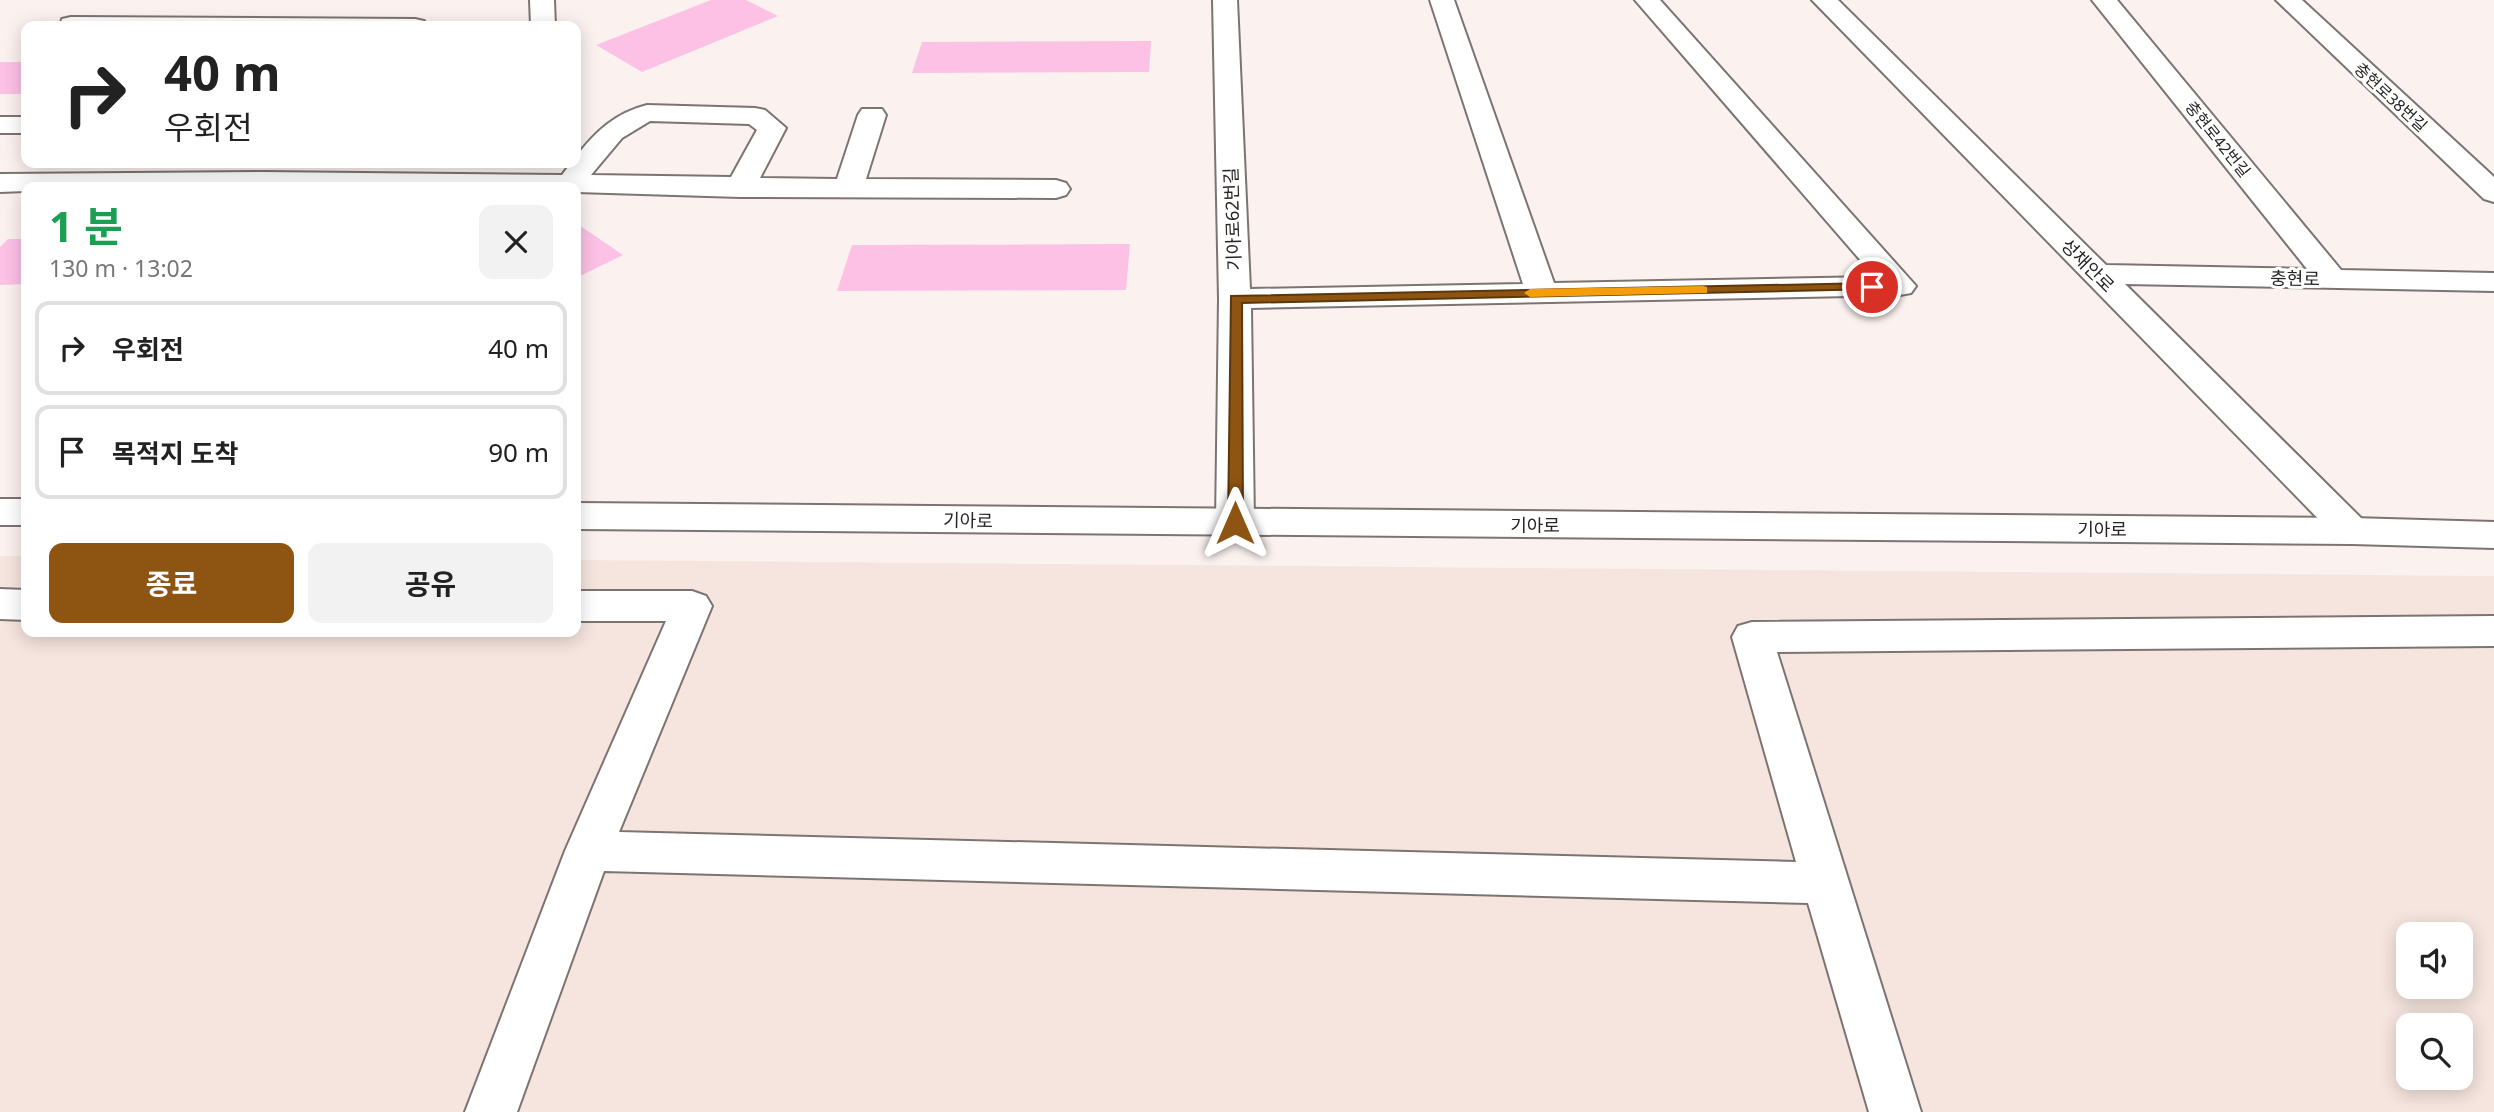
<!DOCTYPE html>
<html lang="ko">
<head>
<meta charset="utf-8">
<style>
  :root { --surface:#fff; --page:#f2f2f2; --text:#222; --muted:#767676; --line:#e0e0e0; --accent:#8e5411 }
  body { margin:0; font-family:"Noto Sans","Noto Sans KR",sans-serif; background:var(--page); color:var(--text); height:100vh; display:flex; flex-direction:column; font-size:26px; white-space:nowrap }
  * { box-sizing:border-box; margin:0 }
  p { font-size:23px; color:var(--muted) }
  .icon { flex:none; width:38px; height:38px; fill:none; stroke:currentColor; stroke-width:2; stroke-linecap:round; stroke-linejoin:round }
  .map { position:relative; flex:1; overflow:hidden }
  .details { position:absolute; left:21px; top:182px; width:560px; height:455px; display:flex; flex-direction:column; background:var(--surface); border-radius:14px; box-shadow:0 4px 18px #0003 }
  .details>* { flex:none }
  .banner { position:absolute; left:21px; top:21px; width:560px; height:147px; border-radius:14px; box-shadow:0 4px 18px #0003; background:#fff; color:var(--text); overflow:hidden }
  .tools { position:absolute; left:2396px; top:922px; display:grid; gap:14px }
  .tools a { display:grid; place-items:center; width:77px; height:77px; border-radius:14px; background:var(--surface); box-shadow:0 4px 18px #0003; font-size:35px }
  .pin { position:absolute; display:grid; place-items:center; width:60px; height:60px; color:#fff; margin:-30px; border:4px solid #fff; border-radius:50%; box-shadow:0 2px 7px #0007 }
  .me { position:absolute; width:77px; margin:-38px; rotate:0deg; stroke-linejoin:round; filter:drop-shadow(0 0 5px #0008) }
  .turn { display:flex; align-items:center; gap:24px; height:147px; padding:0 28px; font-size:32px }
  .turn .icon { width:91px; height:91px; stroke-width:2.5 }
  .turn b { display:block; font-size:49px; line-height:60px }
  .round { display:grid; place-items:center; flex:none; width:74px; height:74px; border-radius:14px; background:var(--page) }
  .overview { display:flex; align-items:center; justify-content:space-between; height:119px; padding:0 28px }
  h1 { font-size:42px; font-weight:700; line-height:52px; color:#1e9e55 }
  .action { display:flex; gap:14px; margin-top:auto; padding:14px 28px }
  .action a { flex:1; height:80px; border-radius:14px; background:var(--accent); color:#fff; font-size:28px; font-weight:700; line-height:80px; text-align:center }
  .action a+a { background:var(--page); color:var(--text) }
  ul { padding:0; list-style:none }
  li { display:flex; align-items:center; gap:21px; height:94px; margin:0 14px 10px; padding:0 14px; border:4px solid var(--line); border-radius:14px }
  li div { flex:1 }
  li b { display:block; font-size:26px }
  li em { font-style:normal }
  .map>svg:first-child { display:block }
  .built { fill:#f6e5de; fill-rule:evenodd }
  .building { fill:#fcc1e5 }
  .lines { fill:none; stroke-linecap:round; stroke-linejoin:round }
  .minor-casing { stroke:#7c7471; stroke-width:4 }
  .major-casing { stroke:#7c7471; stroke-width:4 }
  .minor { fill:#fff; fill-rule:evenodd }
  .major { fill:#fff; fill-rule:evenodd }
  .route { fill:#8e5411; stroke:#5c370b; stroke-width:2 }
  .slow { fill:#f59e0b }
  .labels { text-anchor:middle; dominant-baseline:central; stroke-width:6; stroke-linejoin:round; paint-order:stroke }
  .far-street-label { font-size:16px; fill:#272423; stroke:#fff }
  .street-label { font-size:18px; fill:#272423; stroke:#fff }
</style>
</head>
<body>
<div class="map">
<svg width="2494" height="1112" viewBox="0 0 2494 1112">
  <rect width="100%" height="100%" fill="#fbf2ef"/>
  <!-- built -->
  <path class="built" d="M 0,556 L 26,556 L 26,632 L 576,632 L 576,560 L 2494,576 L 2494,1112 L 0,1112 ZM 2408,934 L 2460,934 L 2460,987 L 2408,987 ZM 2408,1026 L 2460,1026 L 2460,1078 L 2408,1078 Z"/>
  <!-- building -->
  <path class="building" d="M 711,0 L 746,0 L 778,16 L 642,72 L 596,45 Z
    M 1151,41 L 1149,72 L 912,73 L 922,42 Z
    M 0,62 L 26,62 L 26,94 L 0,94 Z
    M 576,223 L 623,255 L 576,278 Z
    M 8,239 L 26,239 L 26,284 L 0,285 L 0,247 Z
    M 1130,244 L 1126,290 L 837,291 L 852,245 Z"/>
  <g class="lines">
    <!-- minor casing -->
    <g class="minor-casing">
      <path id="minor" d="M 530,0 L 554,0 L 555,26 L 531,26 Z
        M 1213,0 L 1237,0 L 1250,289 L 1523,284 L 1430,0 L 1454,0 L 1554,283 L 1875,277 L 1635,0 L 1660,0 L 1916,286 L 1911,293 L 1900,295 L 1251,308 L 1254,523 L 1248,532 L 1235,536 L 1222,532 L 1216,523 L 1219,299 Z
        M 1812,0 L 1838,0 L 2106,265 L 2307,269 L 2092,0 L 2117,0 L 2341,270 L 2494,273 L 2494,291 L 2125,284 L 2365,522 L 2371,531 L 2365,540 L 2352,544 L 2339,540 Z
        M 2276,0 L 2302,0 L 2494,177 L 2494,202 L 2484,199 Z
        M 71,17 L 415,19 L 424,21 L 427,26 L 60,26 L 62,19 Z
        M 647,105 L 755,108 L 765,110 L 786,128 L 760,178 L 837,179 L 858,115 L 862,109 L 882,109 L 886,115 L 866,179 L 1056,180 L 1066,183 L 1070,189 L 1066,195 L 1056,198 L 740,197 L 576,192 L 576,187 L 26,187 L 26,191 L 0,192 L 0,174 L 264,172 L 562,175 L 571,163 L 576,163 L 576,157 C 595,132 615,113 647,105 ZM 650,121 L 749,124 L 757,130 L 731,177 L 591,175 L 622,138 Z
        M 0,117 L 26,117 L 26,133 L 0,133 Z
        M 0,589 L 26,590 L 26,620 L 0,619 Z
        M 576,591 L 692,591 L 706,596 L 712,606 L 619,832 L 1796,862 L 1732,637 L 1738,626 L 1752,622 L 2494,616 L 2494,646 L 1777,652 L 1921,1112 L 1869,1112 L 1808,903 L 604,871 L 517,1112 L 465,1112 L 565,851 L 666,621 L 576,621 Z"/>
    </g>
    <!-- major casing -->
    <g class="major-casing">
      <path id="major" d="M 0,499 L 26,499 L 26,525 L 0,525 Z
        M 576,503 L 2352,518 L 2494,522 L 2494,548 L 2352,544 L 576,529 Z"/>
    </g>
    <!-- minor -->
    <use href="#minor" class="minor"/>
    <!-- major -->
    <use href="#major" class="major"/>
  </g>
  <!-- route -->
  <path class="route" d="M 1872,283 L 1879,287 L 1877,289 L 1242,303 L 1243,523 L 1235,528 L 1228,523 L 1231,296 Z"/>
  <!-- slow -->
  <path class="slow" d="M 1703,286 L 1707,287 L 1707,293 L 1530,297 L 1524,293 L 1530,289 Z"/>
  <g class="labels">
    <!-- far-street labels -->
    <g class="far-street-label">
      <text transform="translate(2391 97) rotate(43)">충현로38번길</text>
      <text transform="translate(2218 139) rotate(51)">충현로42번길</text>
    </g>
    <!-- street labels -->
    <g class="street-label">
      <text transform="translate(1232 219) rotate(-92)">기아로62번길</text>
      <text transform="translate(2088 265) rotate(45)">성채안로</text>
      <text transform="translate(2295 278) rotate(1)">충현로</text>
      <text transform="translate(968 520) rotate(1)">기아로</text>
      <text x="1535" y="525">기아로</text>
      <text x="2102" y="529">기아로</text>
    </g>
  </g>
</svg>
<div class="tools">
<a><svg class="icon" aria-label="sound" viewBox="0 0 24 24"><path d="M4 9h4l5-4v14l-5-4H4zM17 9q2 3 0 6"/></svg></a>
<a><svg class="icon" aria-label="search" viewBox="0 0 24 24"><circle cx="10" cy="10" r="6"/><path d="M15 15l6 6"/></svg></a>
</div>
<div class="pin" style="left:1872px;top:287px;background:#d93025"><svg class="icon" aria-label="arrive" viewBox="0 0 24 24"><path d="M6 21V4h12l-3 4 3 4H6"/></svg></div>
<svg class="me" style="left:1235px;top:523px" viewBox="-20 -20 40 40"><path d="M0-17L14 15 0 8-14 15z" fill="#8e5411" stroke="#fff" stroke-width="4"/></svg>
<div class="banner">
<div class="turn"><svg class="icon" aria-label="right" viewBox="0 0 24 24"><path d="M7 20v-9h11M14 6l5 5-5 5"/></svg><div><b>40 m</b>우회전</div></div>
</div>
<section class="details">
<div class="overview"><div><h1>1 분</h1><p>130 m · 13:02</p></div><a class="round"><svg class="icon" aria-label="close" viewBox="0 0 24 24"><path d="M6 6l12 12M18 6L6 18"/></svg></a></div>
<ul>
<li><svg class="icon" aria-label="right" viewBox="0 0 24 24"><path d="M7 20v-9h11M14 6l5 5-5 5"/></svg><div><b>우회전</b></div><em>40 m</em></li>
<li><svg class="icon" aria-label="arrive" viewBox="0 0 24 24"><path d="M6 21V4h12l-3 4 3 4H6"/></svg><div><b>목적지 도착</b></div><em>90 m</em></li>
</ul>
<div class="action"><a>종료</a><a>공유</a></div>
</section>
</div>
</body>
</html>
